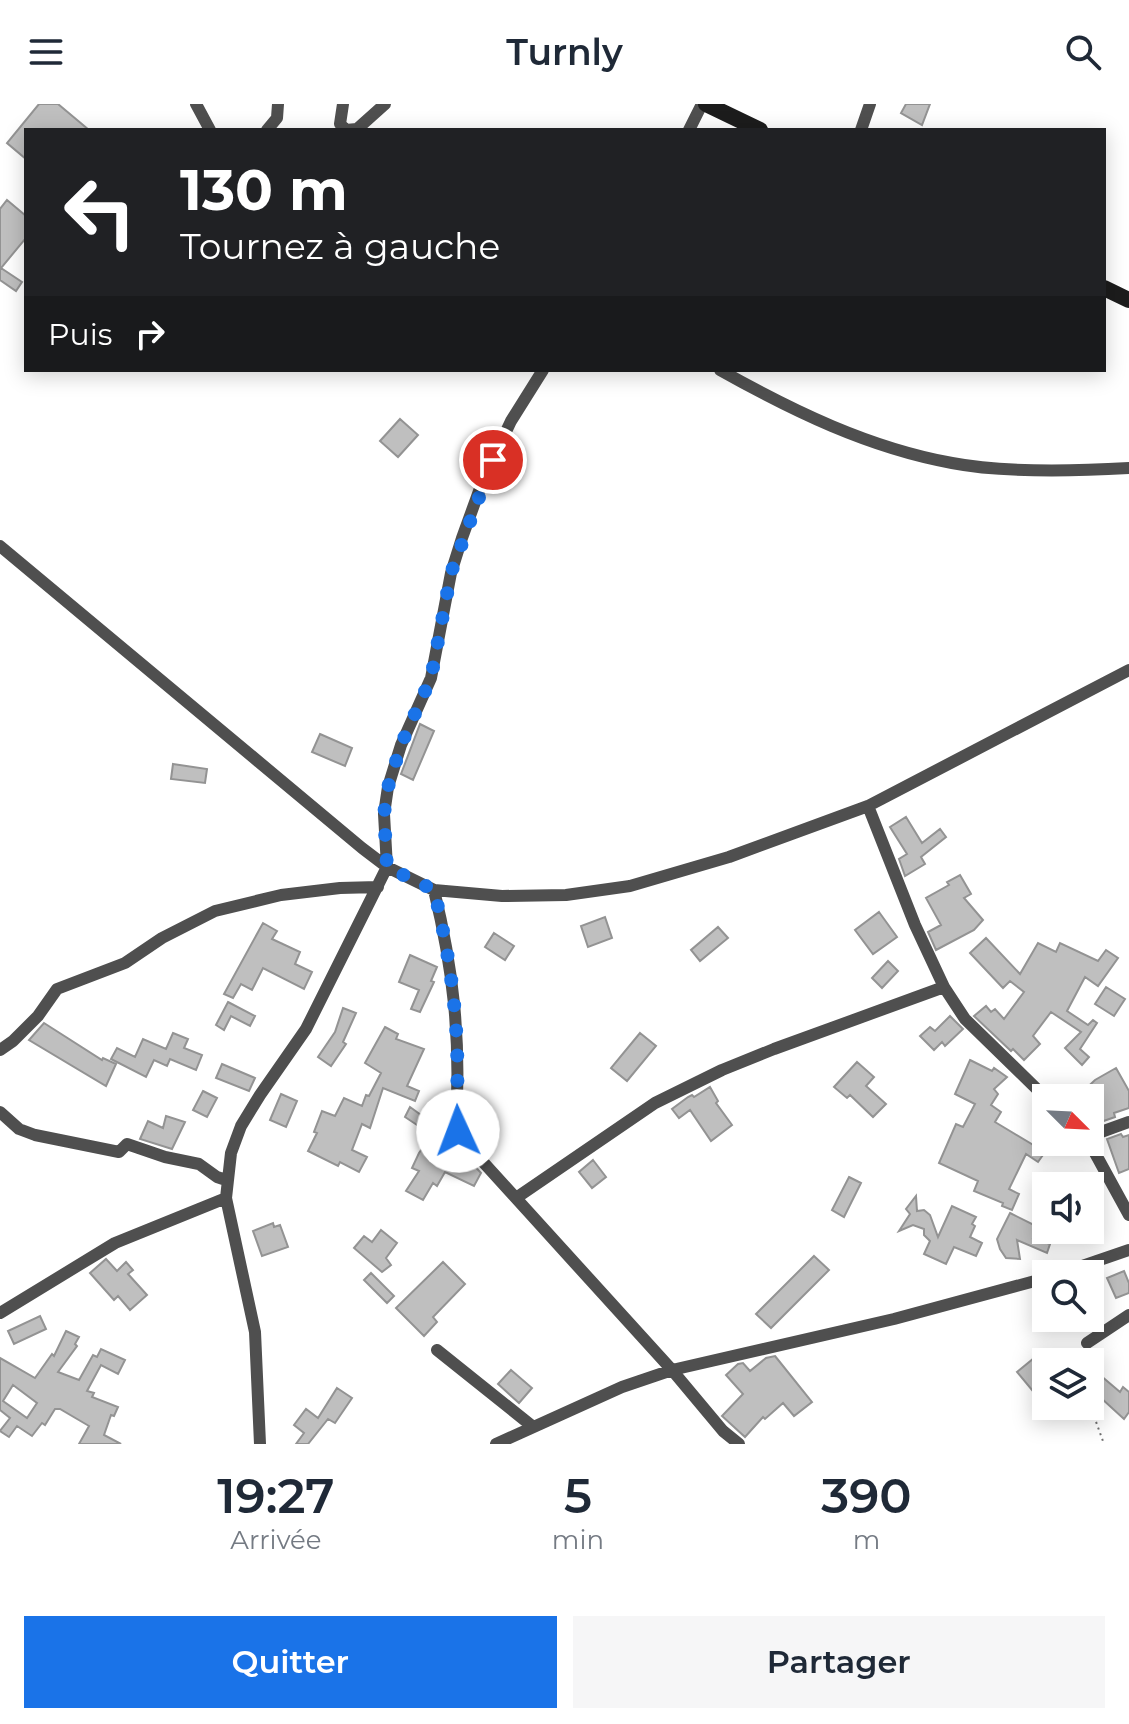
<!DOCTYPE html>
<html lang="fr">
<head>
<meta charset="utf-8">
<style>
  :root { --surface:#fff; --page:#f6f6f7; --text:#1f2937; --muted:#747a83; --accent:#1a73e8 }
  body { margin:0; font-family:Montserrat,sans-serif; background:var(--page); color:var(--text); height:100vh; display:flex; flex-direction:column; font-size:30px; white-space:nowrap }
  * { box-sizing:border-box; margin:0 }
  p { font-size:26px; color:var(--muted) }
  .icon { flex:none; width:44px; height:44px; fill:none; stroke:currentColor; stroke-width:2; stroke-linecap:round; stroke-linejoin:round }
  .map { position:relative; height:1340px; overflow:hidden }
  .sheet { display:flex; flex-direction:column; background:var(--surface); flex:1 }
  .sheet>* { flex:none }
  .banner { position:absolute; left:24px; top:24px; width:1082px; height:244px; border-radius:0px; box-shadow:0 4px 20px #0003; background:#202124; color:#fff; overflow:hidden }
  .needle { width:52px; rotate:114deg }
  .controls { position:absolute; left:1032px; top:980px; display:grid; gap:16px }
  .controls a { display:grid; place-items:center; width:72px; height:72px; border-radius:0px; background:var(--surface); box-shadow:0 4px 20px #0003; font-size:40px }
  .pin { position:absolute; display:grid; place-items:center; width:68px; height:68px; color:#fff; margin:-34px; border:4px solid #fff; border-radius:50%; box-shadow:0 2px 8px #0007 }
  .me { position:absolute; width:88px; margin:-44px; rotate:358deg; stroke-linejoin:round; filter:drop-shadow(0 0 6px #0008) }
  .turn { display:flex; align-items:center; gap:28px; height:168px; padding:0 24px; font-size:36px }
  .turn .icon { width:104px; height:104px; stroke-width:2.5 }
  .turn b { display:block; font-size:56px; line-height:68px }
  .then { display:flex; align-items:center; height:76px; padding:0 24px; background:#0003; gap:16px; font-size:30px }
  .eta { display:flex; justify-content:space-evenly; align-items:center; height:136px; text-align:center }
  .eta b { font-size:48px; font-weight:600; line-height:56px }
  .primary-button { display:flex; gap:16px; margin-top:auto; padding:16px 24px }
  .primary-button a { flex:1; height:92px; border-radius:0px; background:var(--accent); color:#fff; font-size:32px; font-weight:600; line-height:92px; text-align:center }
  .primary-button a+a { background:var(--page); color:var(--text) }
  header { display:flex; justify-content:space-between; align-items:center; height:104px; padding:0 24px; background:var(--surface); font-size:36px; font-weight:600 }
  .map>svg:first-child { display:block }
  .building { fill:#bfbfbf; stroke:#939393; stroke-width:2; fill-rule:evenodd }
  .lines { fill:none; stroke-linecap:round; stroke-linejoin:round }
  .path { stroke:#717171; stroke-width:2; stroke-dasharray:2 4; stroke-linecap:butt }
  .street { stroke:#4f4f4f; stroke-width:12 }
  .secondary { stroke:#1c1c1c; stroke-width:16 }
  .route { stroke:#1a73e8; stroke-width:14; stroke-dasharray:0 25.2 }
</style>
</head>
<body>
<header><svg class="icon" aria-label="menu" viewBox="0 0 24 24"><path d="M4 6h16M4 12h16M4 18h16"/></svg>Turnly<svg class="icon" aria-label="search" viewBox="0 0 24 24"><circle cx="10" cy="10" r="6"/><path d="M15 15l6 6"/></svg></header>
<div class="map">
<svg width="1129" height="1340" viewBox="0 0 1129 1340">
  <rect width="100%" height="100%" fill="#fff"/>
  <!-- building -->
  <path class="building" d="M 39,0 L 58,0 L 89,26 L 26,26 L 26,55 L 7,39 Z
    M 906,0 L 930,0 L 922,21 L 901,9 Z
    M 7,96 L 26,112 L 26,134 L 1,164 L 22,178 L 16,187 L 0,176 L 0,105 Z
    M 400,315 L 418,331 L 398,353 L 380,337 Z
    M 420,620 L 434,627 L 413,676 L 401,670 Z
    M 320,630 L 352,644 L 345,662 L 312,648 Z
    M 173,660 L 207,665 L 205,679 L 171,675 Z
    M 906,713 L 922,739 L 940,725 L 946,733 L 921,753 L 925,760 L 905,772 L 899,755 L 907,750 L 890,723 Z
    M 960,771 L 971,790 L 964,794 L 983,816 L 974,826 L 936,846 L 928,828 L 941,821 L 926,794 L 949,781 L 947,778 Z
    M 879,808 L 897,833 L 873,850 L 855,826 Z
    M 605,813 L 612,834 L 588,843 L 581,822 Z
    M 263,819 L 277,827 L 272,835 L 300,848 L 295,860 L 312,868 L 304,885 L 263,864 L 252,886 L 241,880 L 233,894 L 224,890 Z
    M 718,823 L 728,834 L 700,857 L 691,846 Z
    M 494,829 L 514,842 L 505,856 L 485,843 Z
    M 986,834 L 1020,870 L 1038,839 L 1056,848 L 1060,839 L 1098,857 L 1106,846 L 1118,854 L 1098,882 L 1085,873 L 1067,907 L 1088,921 L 1093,916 L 1097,919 L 1080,945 L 1089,953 L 1082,961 L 1065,944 L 1081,928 L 1051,908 L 1033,932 L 1040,940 L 1024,956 L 1013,945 L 1011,947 L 974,912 L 986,902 L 991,908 L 995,905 L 1004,915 L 1024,888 L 1010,877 L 1003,884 L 970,849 Z
    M 410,851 L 437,863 L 431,877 L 434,878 L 420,908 L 411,905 L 419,886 L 399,878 Z
    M 888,857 L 898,867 L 882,884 L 872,874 Z
    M 1106,883 L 1125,895 L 1114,912 L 1095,900 Z
    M 228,898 L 255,912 L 250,922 L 231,912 L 224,926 L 216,921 Z
    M 343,904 L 356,909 L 343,938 L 346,940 L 331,962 L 318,953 L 335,928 Z
    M 950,912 L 963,925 L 945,942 L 942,938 L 934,946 L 920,932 L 930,923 L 935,927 Z
    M 44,919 L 102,956 L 103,954 L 116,960 L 106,982 L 29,936 Z
    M 385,923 L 398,930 L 396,935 L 424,945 L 407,982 L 419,987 L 415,997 L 383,984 L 370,1024 L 362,1020 L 352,1046 L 367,1053 L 359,1068 L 340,1058 L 338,1062 L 308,1047 L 317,1029 L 314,1028 L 322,1007 L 335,1012 L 344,994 L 362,1002 L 366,991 L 369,992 L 381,969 L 365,959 Z
    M 173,929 L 188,935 L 184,944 L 202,951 L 196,966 L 170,955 L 167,962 L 154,956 L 146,973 L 111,955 L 117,944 L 135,953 L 143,935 L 166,945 Z
    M 640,929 L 656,942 L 627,977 L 611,964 Z
    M 970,956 L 992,967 L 994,964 L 1007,973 L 994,985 L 998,990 L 991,1001 L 1001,1008 L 995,1018 L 1045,1048 L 1038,1058 L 1026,1050 L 1009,1085 L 1019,1090 L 1012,1106 L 1002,1102 L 1003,1099 L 974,1087 L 978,1077 L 939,1059 L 956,1020 L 963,1023 L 975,1000 L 955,990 Z
    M 857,958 L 874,973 L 866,982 L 886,1000 L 873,1013 L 850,991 L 847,994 L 834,983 Z
    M 222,960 L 255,974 L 249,987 L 216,974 Z
    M 1116,964 L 1129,987 L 1129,1004 L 1114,1009 L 1115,1013 L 1098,1019 L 1090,1002 L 1090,994 L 1076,994 L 1095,976 Z
    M 710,983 L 718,997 L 716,999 L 732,1021 L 711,1037 L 690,1006 L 679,1014 L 672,1005 L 688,993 L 692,991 L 694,993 Z
    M 203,987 L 217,994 L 207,1013 L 193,1006 Z
    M 281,990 L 297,997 L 286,1023 L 270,1016 Z
    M 410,1003 L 454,1035 L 457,1043 L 481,1069 L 474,1082 L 445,1068 L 437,1082 L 433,1079 L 423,1096 L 406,1087 L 419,1067 L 412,1064 L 419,1049 L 432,1031 L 405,1013 Z
    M 166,1012 L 185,1018 L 172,1045 L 140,1035 L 148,1017 L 163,1024 Z
    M 1121,1030 L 1123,1033 L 1129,1031 L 1129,1065 L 1119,1069 L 1107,1035 Z
    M 593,1056 L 606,1073 L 592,1084 L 579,1068 Z
    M 849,1073 L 861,1079 L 844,1113 L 832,1106 Z
    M 916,1092 L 917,1107 L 924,1106 L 930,1111 L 938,1133 L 952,1102 L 976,1113 L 972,1120 L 975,1122 L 970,1133 L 982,1139 L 976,1152 L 954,1143 L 946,1160 L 924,1150 L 930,1137 L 924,1131 L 924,1125 L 913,1121 L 899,1127 L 910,1110 L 906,1105 Z
    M 1010,1109 L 1038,1123 L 1033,1134 L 1050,1140 L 1047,1149 L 1017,1136 L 1020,1155 L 1006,1154 L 1000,1145 L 997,1135 Z
    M 273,1119 L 274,1123 L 280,1121 L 288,1143 L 262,1152 L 253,1127 Z
    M 381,1126 L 397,1139 L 386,1154 L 391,1161 L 382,1168 L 354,1144 L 364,1132 L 372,1138 Z
    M 814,1152 L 829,1166 L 771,1224 L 756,1210 Z
    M 106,1155 L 117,1167 L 126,1158 L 133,1166 L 128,1170 L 147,1191 L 130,1206 L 118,1192 L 114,1196 L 90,1169 Z
    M 443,1158 L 465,1180 L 433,1213 L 437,1218 L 424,1232 L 396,1204 Z
    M 1124,1167 L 1129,1179 L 1129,1189 L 1116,1194 L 1107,1174 Z
    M 371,1169 L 394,1192 L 387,1199 L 364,1176 Z
    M 40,1212 L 46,1225 L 14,1240 L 8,1227 Z
    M 66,1227 L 79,1233 L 75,1240 L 77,1242 L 58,1268 L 79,1276 L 93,1251 L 97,1253 L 101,1245 L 125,1256 L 118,1270 L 101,1261 L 87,1287 L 94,1289 L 92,1293 L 118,1303 L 114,1312 L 111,1311 L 104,1331 L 121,1340 L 79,1340 L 89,1322 L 60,1305 L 55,1305 L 45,1321 L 42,1319 L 32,1332 L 17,1322 L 9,1333 L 0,1327 L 10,1314 L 0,1306 L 0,1254 L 35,1274 L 52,1250 L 54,1252 ZM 13,1281 L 37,1299 L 27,1314 L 3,1297 Z
    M 1039,1250 L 1046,1259 L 1046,1284 L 1037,1292 L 1017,1268 Z
    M 775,1252 L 812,1298 L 794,1312 L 783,1299 L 765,1315 L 763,1313 L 745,1333 L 722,1312 L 743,1290 L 726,1271 L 738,1260 L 743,1259 L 750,1267 L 766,1254 Z
    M 511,1266 L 532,1284 L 519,1299 L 498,1280 Z
    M 1100,1271 L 1120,1288 L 1123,1283 L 1129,1288 L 1129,1308 L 1124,1315 L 1090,1284 Z
    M 337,1284 L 352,1294 L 335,1319 L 328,1315 L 308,1340 L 296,1340 L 304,1329 L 294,1321 L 306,1305 L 318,1314 Z"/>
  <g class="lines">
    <!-- path -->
    <path class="path" d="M 1090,1301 L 1104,1340"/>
    <!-- street -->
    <path class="street" d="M 196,0 L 210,26
      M 343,0 L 340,20 L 346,26 L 357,25
      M 267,26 L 277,14 L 278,0
      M 356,26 L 385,0
      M 689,26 L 702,0
      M 861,26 L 870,0
      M 720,266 C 793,307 869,344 952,359 C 1004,369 1076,367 1129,364
      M 0,442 L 362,744 L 387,763 L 434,786 L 502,792 L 566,791 L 630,782 L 729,753 L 868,702 L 1129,566
      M 868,702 L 915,821 L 944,883 L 965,915 L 1046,994
      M 434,786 C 453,864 461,935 456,1015 L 464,1037 L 672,1266 L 723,1327 L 739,1340
      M 0,946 L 13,937 L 38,912 L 57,885 L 125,859 L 162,834 L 215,807 L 281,791 L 340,784 L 378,783
      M 0,1008 L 19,1025 L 35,1031 L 119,1048 L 127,1040 L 165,1053 L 199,1060 L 217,1073 L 226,1076
      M 1090,1032 L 1129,1018
      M 1089,1038 L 1129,1111
      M 516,1094 L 655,999 L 722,966 L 774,945 L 944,883
      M 1059,1170 L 1129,1146
      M 0,1209 L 115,1139 L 226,1094
      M 1087,1239 L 1129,1211
      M 437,1246 L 532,1322
      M 260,1340 L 255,1228 L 226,1094 L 231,1049 L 241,1022 L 260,991 L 306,925 L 387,763 L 384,710 L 388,683 L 401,641 L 431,574 L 451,469 L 462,434 L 483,376 L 511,317 L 543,266
      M 496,1340 L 622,1283 L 672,1266 L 894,1215 L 1046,1174"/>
    <!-- secondary -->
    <path class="secondary" d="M 706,0 L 760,26
      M 1104,184 L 1129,196"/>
  </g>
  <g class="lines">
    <!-- route -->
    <path class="route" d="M 458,1027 L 456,1015 C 461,935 453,864 434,786 L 387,763 L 384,710 L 388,683 L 401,641 L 431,574 L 451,469 L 493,356"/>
  </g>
</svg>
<div class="controls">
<a><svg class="needle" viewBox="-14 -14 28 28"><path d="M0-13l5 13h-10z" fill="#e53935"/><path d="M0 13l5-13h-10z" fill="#747a83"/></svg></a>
<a><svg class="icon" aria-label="sound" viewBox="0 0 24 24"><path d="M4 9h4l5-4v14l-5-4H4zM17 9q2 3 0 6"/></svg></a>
<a><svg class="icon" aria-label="search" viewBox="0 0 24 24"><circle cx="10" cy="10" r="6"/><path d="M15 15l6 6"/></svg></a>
<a><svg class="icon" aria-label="layers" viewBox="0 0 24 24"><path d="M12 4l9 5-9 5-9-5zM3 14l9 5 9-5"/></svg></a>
</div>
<div class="pin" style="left:493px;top:356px;background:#d93025"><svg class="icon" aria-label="arrive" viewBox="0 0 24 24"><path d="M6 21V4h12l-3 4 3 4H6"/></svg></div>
<svg class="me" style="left:458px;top:1027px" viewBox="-20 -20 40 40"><circle r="19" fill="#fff"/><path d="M0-13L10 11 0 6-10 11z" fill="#1a73e8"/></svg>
<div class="banner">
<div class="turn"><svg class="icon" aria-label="left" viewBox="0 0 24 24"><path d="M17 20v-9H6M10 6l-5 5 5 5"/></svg><div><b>130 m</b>Tournez à gauche</div></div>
<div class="then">Puis<svg class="icon" aria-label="right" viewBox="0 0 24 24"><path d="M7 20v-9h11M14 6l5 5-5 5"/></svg></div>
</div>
</div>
<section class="sheet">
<div class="eta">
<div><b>19:27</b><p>Arrivée</p></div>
<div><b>5</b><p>min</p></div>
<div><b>390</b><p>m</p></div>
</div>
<div class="primary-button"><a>Quitter</a><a>Partager</a></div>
</section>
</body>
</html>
